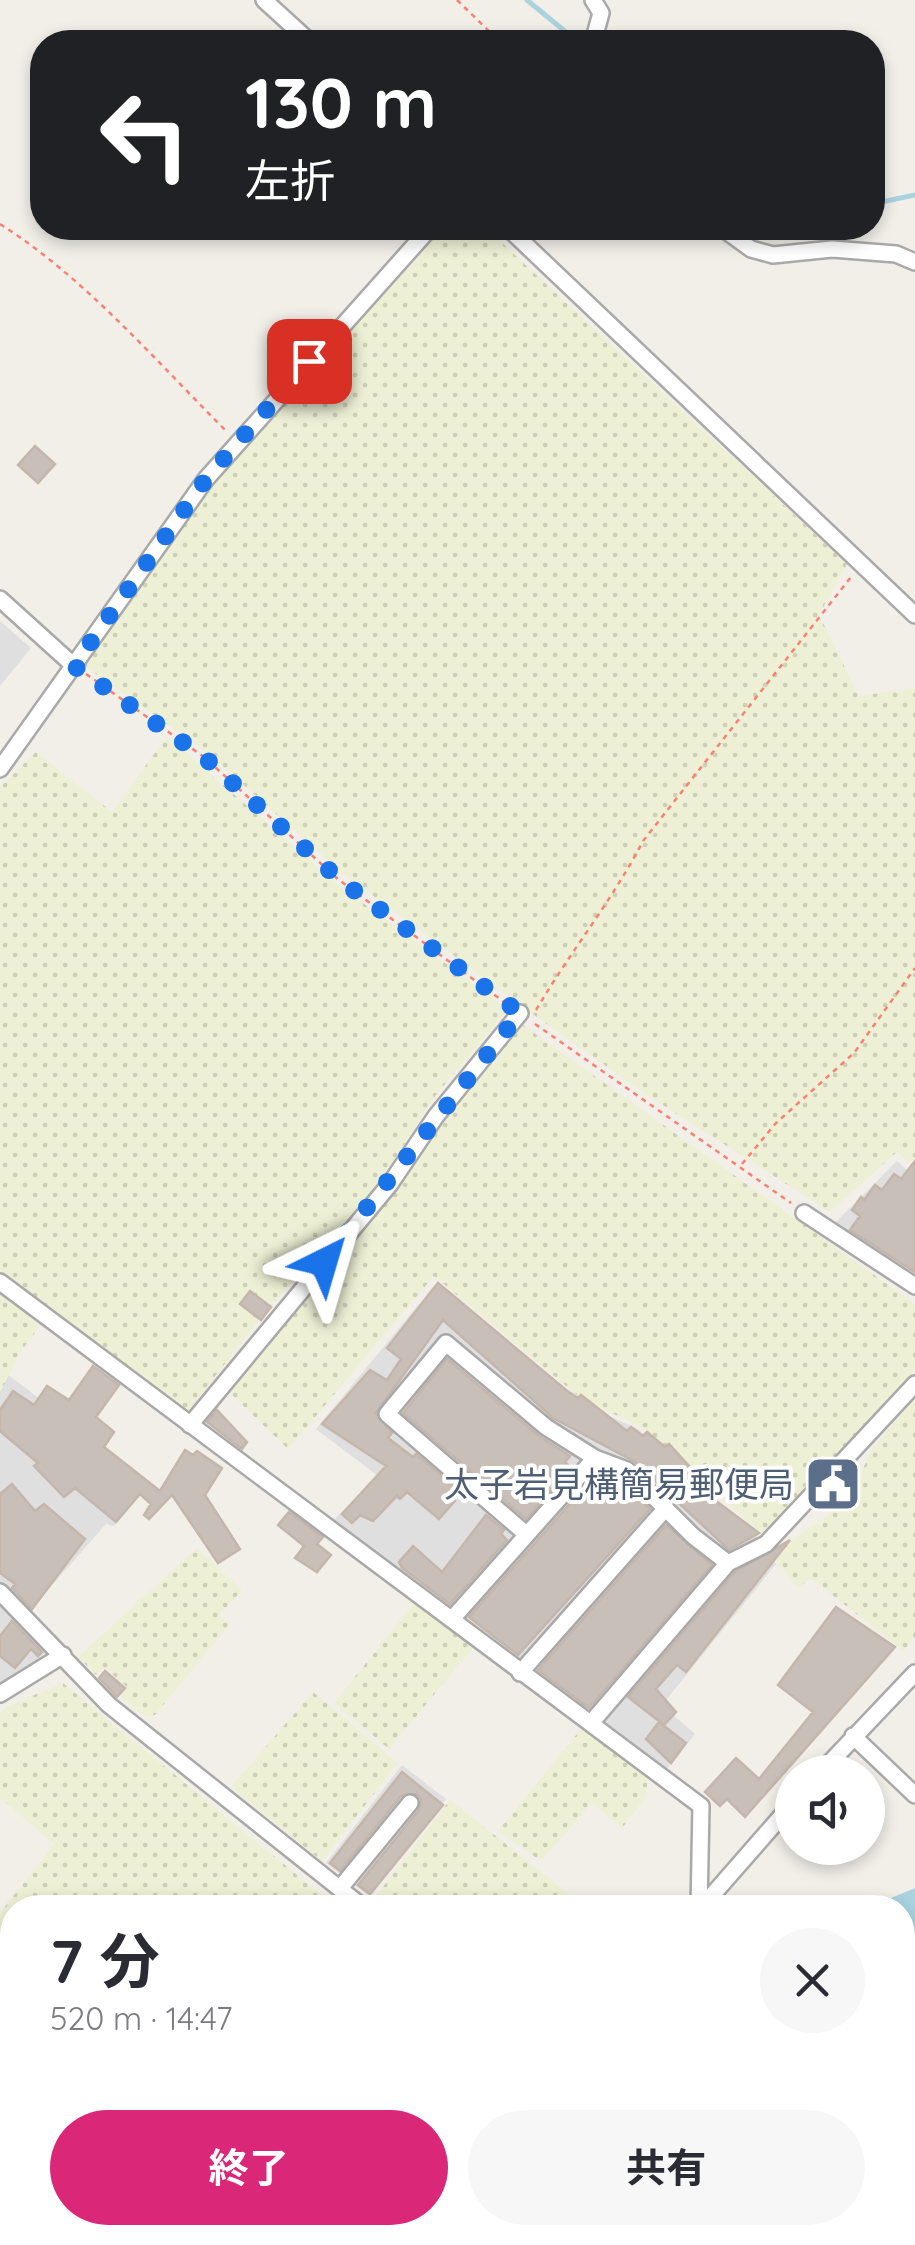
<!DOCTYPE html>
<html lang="ja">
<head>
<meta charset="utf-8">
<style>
  :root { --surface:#fff; --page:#f7f7f7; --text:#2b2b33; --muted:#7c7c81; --accent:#db2777 }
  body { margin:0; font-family:Quicksand,"Noto Sans JP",sans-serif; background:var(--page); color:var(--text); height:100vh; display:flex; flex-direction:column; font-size:38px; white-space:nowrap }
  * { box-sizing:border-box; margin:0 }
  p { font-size:32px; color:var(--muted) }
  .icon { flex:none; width:55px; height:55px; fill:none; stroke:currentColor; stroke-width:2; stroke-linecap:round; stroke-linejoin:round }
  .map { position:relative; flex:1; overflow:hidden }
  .drawer { position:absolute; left:0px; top:1895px; width:915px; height:350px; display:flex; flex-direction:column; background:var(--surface); border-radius:40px 40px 0 0; box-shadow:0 5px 15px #0003 }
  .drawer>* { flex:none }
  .guide { position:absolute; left:30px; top:30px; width:855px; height:210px; border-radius:40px; box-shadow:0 5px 15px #0003; background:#202124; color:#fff; overflow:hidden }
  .tools { position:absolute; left:775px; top:1755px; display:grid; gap:20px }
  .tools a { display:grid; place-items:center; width:110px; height:110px; border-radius:50%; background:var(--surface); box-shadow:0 5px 15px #0003; font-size:50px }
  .pin { position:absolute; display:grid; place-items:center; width:85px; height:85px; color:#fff; margin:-42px; border-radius:20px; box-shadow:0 5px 15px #0006 }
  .me { position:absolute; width:110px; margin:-55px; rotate:40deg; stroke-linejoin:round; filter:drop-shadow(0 0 8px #0008) }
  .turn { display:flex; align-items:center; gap:35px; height:210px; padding:0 50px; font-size:45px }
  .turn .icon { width:130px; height:130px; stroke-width:2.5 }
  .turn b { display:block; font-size:70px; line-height:85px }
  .round { display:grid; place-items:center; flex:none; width:105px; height:105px; border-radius:52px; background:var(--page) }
  .overview { display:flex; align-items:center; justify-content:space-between; height:170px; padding:0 50px }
  h1 { font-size:60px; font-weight:700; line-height:75px }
  .cta { display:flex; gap:20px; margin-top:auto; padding:20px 50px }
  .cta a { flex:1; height:115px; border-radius:60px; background:var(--accent); color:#fff; font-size:40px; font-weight:700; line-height:115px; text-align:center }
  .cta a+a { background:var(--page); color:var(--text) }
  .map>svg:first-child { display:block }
  .residential { fill:#e0dfdf }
  .farmland { fill:url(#farmland-dots) }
  .grass { fill:url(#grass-dots) }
  .water { fill:#aad3df }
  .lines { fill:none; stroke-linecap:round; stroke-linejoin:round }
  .stream { stroke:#aad3df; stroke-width:5 }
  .building { fill:#c7bfb8; stroke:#c4b6ab; stroke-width:2.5 }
  .minor-casing { stroke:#a9a9a9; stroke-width:20 }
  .path { stroke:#fa8072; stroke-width:2.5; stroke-dasharray:5 5; stroke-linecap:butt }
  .minor { stroke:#fff; stroke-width:15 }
  .route { stroke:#1a73e8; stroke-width:18; stroke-dasharray:0 32.4 }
  .labels { text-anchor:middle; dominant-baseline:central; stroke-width:8; stroke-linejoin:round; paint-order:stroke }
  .service-label { font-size:35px; fill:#4e5e75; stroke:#fff; text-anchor:end }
</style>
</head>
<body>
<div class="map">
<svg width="915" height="2245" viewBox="0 0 915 2245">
  <defs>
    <pattern id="farmland-dots" width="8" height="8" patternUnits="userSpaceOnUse" patternTransform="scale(2.5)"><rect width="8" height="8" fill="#eef0d5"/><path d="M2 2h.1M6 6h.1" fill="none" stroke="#ccceb7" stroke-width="1.8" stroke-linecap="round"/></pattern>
    <pattern id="grass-dots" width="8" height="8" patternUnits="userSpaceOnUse" patternTransform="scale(2.5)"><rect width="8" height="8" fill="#cdebb0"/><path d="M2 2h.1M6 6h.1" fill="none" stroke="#b0c997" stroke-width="1.8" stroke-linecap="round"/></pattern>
  </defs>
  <rect width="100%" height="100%" fill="#f2efe9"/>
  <!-- residential -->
  <path class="residential" d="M 0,621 L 31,648 L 0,686 Z
    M 897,1161 L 915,1177 L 915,1278 L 833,1225 Z
    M 437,1282 L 580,1403 L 638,1429 L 758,1538 L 776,1564 L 662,1705 L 695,1734 L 666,1770 L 332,1522 L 378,1476 L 316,1429 Z
    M 7,1374 L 149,1481 L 114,1526 L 106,1524 L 18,1624 L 45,1653 L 12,1684 L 0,1686 L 0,1385 Z
    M 402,1765 L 446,1799 L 370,1897 L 326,1863 Z"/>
  <!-- farmland -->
  <path class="farmland" d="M 444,228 L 486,228 L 847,564 L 819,615 L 859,696 L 915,688 L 915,1168 L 897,1152 L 830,1212 L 644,1093 L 538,1018 L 341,872 L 210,755 L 85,666 L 212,485 L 366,306 Z
    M 167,736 L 336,883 L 508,1009 L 436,1095 L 378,1185 L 260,1319 L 188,1411 L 0,1272 L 0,787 L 36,752 L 112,812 Z
    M 523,1025 L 915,1304 L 915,1370 L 764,1536 L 640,1426 L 583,1400 L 434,1276 L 288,1449 L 229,1392 L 359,1234 L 457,1100 Z
    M 0,1290 L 43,1322 L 22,1350 L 0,1392 Z
    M 915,1399 L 915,1638 L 903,1651 L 811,1578 L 798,1588 L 771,1555 L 848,1501 L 873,1447 Z
    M 197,1548 L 242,1590 L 219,1615 L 230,1624 L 155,1715 L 144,1717 L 121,1697 L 127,1687 L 104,1667 L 96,1675 L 78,1657 Z
    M 414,1603 L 473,1648 L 389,1749 L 334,1703 Z
    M 63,1683 L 336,1907 L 12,1908 L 12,2232 L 409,2233 L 400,2245 L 0,2245 L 0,1913 L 54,1844 L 0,1798 L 0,1714 L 6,1707 Z
    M 313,1692 L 398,1763 L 322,1861 L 231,1787 Z
    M 581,1729 L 615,1746 L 648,1772 L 646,1797 L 622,1828 L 592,1803 L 541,1861 L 498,1831 Z
    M 450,1800 L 572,1896 L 563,1907 L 380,1908 L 372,1901 Z"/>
  <!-- grass -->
  <path class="grass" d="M 915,1959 L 915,2220 L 896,2245 L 672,2245 L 674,2233 L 902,2232 L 902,1968 Z
    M 492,2233 L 616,2233 L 613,2245 L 484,2245 Z"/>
  <!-- water -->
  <path class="water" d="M 915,1888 L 915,1942 L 903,1949 L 902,1908 L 869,1907 Z
    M 616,2233 L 616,2232 L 674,2233 L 672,2245 L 613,2245 Z"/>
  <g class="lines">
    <!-- stream -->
    <path class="stream" d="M 527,0 L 578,42
      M 872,204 L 915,195"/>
  </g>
  <!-- building -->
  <path class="building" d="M 35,446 L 55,464 L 38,483 L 18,465 Z
    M 915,1161 L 915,1272 L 850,1230 L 860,1216 L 852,1210 L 861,1197 L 864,1200 L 875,1185 L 882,1190 L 894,1174 L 901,1179 Z
    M 438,1283 L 566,1390 L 578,1398 L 581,1395 L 627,1431 L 631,1427 L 643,1436 L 647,1432 L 665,1447 L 669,1444 L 700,1478 L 696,1486 L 759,1533 L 729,1550 L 635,1462 L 553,1418 L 443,1320 L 376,1413 L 392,1433 L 388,1438 L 413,1457 L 416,1454 L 457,1489 L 450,1497 L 455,1501 L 439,1519 L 407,1492 L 400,1499 L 397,1496 L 373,1521 L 360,1515 L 352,1523 L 342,1514 L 386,1466 L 322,1424 L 370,1370 L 387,1380 L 401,1359 L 387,1348 Z
    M 250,1291 L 271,1307 L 261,1320 L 240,1304 Z
    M 447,1359 L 539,1436 L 570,1456 L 565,1462 L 571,1468 L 526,1519 L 403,1413 Z
    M 93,1366 L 119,1385 L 96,1417 L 114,1432 L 104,1447 L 160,1491 L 185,1450 L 193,1455 L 197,1451 L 222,1468 L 205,1495 L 240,1549 L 218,1563 L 172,1495 L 149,1519 L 144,1515 L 151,1504 L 140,1494 L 116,1522 L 75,1488 L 64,1497 L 34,1466 L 38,1463 L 0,1431 L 0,1410 L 13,1391 L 34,1405 L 47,1386 L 69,1400 Z
    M 217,1410 L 247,1442 L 242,1449 L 207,1422 Z
    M 599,1471 L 621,1480 L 650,1509 L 518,1655 L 469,1617 Z
    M 12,1484 L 35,1511 L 44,1504 L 85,1539 L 32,1609 L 12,1588 L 15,1584 L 0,1573 L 0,1494 Z
    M 289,1512 L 323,1537 L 317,1544 L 331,1555 L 317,1572 L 295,1558 L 304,1546 L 278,1525 Z
    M 486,1515 L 504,1530 L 501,1534 L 507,1540 L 450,1604 L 402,1568 L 399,1562 L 413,1546 L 442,1572 Z
    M 666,1525 L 712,1565 L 589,1708 L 538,1670 Z
    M 790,1540 L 686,1672 L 677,1665 L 656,1689 L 676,1712 L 664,1725 L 628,1697 L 735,1572 Z
    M 836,1607 L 895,1647 L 745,1817 L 727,1799 L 720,1806 L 705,1792 L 736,1758 L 759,1779 L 813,1712 L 778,1685 Z
    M 12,1621 L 42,1652 L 38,1656 L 31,1649 L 15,1668 L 0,1656 L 0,1636 Z
    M 105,1671 L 125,1688 L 117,1697 L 99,1678 Z
    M 659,1722 L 686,1743 L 671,1763 L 646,1739 Z
    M 402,1772 L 443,1805 L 370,1894 L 358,1885 L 419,1810 L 421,1800 L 416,1794 L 401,1796 L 340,1871 L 330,1863 Z"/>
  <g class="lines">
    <!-- minor casing -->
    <g class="minor-casing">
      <path id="minor" d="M 264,0 L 310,42
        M 593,42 L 601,13 L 593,0
        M 508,228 L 915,615
        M 722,228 L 751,249 L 773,255 L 832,249 L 896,254 L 915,262
        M 0,599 L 73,665
        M 0,769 L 206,479 L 430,228
        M 804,1213 L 915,1286
        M 0,1282 L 701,1806 L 699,1908
        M 190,1425 L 390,1184 L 436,1116 L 520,1013
        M 526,1534 L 387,1414 L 446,1343 L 546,1427 L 595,1458 L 627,1470 L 693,1536 L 728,1563
        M 0,1592 L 109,1705 L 364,1908
        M 452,1619 L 595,1458
        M 520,1673 L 666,1508
        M 0,1694 L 63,1655
        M 591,1723 L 728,1563 L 766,1544 L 915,1384
        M 853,1736 L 915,1795
        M 821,1772 L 915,1673
        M 341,1887 L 410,1803
        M 701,1908 L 792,1804
        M 0,1959 L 12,1969
        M 339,2232 L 354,2245
        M 77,2245 L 88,2232
        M 426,2245 L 434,2232"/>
    </g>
    <!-- path -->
    <path class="path" d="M 457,0 L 500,42
      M 0,224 C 85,278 155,360 226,431
      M 86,674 L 204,757 L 339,880 L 508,1005
      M 536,1010 C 570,952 612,901 643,841 L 851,577
      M 535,1024 L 791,1203
      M 742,1164 L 776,1123 L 854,1053 L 915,968"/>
    <!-- minor -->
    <use href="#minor" class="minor"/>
  </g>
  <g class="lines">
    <!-- route -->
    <path class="route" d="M 309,361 L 206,479 L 74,666 L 204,757 L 340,880 L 520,1013 L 324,1262"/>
  </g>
  <!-- icons -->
  <defs>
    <g id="civic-square" transform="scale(2.875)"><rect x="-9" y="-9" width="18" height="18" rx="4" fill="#5c6f8a" stroke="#fff"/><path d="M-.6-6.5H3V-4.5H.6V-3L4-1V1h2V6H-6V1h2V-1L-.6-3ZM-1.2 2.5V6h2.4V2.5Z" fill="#fff"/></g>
  </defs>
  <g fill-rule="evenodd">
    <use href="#civic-square" x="833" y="1484"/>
  </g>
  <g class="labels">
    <!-- service labels -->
    <g class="service-label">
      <text x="794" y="1484">太子岩見構簡易郵便局</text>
    </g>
  </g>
</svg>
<div class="tools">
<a><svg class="icon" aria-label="sound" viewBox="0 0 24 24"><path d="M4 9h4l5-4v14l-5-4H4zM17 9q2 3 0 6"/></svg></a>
</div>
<div class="pin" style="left:309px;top:361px;background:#d93025"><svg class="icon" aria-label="arrive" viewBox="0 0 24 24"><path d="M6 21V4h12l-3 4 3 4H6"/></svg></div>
<svg class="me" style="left:324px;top:1262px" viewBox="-20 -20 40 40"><path d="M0-17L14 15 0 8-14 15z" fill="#1a73e8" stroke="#fff" stroke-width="4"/></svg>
<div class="guide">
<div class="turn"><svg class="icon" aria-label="left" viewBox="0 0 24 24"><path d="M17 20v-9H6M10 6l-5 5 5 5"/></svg><div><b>130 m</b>左折</div></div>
</div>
<section class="drawer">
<div class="overview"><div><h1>7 分</h1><p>520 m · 14:47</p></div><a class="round"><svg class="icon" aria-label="close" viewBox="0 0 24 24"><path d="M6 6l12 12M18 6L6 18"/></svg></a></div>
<div class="cta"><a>終了</a><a>共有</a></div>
</section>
</div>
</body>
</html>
